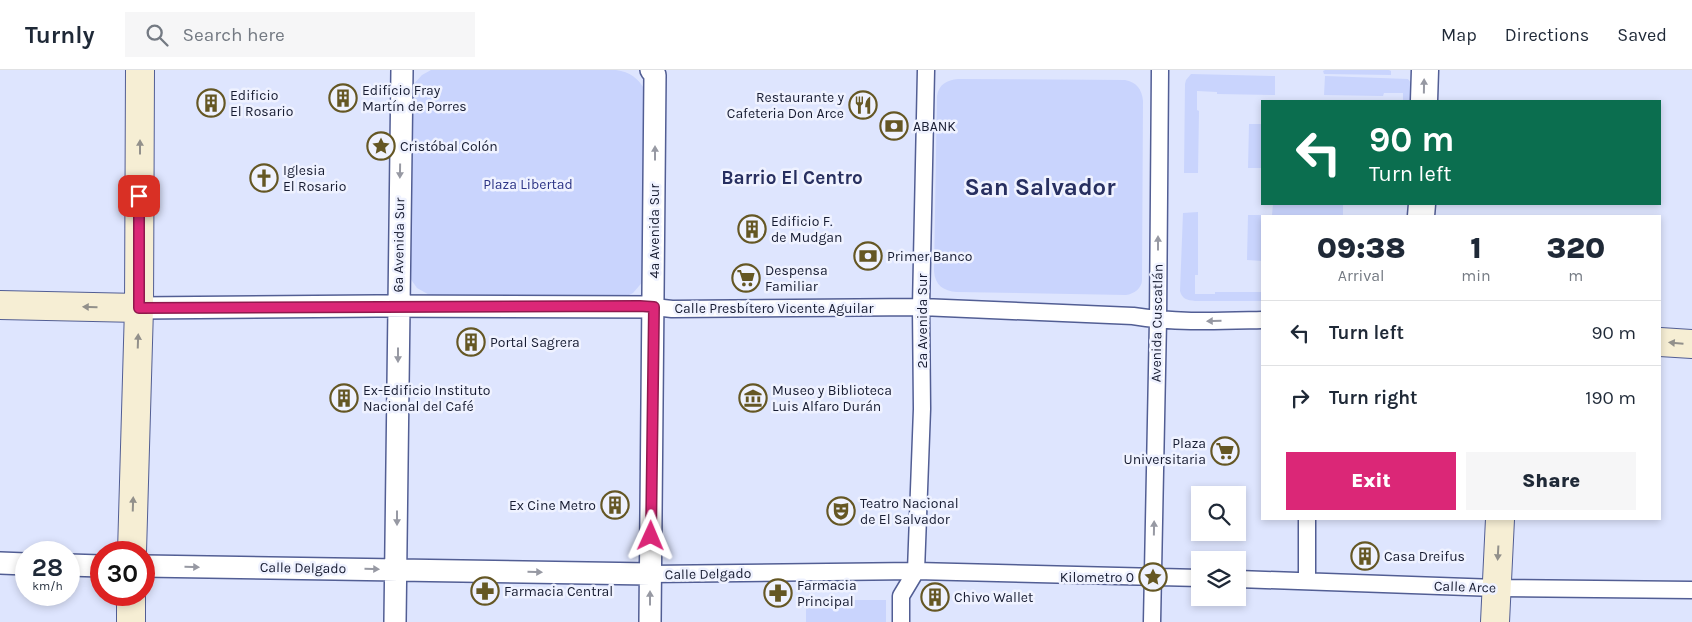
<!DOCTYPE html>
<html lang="en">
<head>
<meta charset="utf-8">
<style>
  :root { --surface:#fff; --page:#f6f6f7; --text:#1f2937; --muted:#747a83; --line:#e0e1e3; --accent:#db2777 }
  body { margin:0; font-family:Karla,sans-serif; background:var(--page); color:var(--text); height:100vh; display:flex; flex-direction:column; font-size:19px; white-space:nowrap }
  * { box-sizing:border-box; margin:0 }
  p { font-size:16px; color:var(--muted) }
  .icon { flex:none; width:28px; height:28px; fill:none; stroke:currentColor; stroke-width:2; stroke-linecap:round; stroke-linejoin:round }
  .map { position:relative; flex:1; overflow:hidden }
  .details { position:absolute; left:1261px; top:145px; width:400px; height:305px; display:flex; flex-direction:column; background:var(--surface); border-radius:0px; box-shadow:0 2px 8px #0003 }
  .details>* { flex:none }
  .hud { position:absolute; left:1261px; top:30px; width:400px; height:105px; border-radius:0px; box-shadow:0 2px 8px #0003; background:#0b6e4f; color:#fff; overflow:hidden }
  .buttons { position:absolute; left:1191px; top:416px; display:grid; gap:10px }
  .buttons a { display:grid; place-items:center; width:55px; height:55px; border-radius:0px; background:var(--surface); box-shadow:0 2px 8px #0003; font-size:25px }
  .speed { position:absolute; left:15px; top:471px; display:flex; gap:10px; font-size:25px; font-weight:700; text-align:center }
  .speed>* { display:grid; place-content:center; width:65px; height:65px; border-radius:50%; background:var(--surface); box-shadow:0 2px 8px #0003; line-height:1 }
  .speed small { font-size:12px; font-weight:400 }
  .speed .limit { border:8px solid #d22; background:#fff; color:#111 }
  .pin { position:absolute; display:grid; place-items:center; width:42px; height:42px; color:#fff; margin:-21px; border-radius:10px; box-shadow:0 2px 8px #0006 }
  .me { position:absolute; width:55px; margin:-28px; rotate:1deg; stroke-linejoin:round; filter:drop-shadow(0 0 4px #0008) }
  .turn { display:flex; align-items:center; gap:18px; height:105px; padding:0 25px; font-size:22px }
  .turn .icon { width:65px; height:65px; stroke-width:2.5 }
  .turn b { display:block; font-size:35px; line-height:42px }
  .eta { display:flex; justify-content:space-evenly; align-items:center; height:85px; text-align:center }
  .eta b { font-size:30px; font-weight:800; line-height:35px }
  .cta { display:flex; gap:10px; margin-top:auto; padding:10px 25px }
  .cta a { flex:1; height:58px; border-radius:0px; background:var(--accent); color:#fff; font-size:20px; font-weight:800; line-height:58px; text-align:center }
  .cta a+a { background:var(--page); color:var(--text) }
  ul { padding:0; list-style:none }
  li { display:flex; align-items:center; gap:15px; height:65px; padding:0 25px; border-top:1px solid var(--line) }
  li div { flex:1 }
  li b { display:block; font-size:19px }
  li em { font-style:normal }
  header { display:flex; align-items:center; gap:30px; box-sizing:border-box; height:70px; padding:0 25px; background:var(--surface); border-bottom:1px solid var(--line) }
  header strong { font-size:24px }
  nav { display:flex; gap:28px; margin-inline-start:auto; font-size:18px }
  .search { width:350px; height:45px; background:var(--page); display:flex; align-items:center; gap:12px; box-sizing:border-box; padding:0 18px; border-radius:0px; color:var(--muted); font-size:19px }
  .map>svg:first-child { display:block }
  .green { fill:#c9d4fd }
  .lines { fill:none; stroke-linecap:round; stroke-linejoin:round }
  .pedestrian-casing { stroke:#525e94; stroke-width:19 }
  .minor-casing { stroke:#525e94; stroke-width:24 }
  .tertiary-casing { stroke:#525e94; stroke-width:29 }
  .secondary-casing { stroke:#525e94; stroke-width:30 }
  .pedestrian { stroke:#fff; stroke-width:16 }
  .minor { stroke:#fff; stroke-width:21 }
  .tertiary { stroke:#fff; stroke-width:26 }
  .secondary { stroke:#f6eed4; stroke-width:28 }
  .oneway { fill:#9799a3 }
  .oneway2 { fill:#92908b }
  .route-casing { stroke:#8e194d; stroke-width:12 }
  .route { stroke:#db2777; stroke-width:9 }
  .labels { text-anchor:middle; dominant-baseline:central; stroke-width:5; stroke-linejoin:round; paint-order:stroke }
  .poi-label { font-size:14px; fill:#171c32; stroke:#eff2ff; text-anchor:start }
  .park-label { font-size:14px; fill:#2c3486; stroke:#eff2ff }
  .street-label { font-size:14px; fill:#171c32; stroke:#eff2ff }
  .district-label { font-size:19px; font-weight:bold; fill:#272f60; stroke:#eff2ff }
  .town-label { font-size:24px; font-weight:bold; fill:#272f60; stroke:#eff2ff }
</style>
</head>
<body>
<header>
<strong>Turnly</strong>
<div class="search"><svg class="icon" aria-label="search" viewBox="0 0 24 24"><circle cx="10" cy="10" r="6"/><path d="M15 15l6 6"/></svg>Search here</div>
<nav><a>Map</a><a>Directions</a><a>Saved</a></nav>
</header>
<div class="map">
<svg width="1692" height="552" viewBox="0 0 1692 552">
  <rect width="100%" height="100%" fill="#dee5fe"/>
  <!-- green -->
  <path class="green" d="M 431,0 L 616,0 C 630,2 638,8 645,20 L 645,209 L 633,223 L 621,229 L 433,227 L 417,218 L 410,208 L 412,16 L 422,5 Z
    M 1325,0 L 1389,0 L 1391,1 L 1391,5 L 1324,4 L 1323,1 Z
    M 1191,4 L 1275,6 L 1275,25 L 1217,24 L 1217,22 L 1197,21 L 1197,40 L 1199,41 L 1198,103 L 1184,103 L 1185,14 L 1186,10 Z
    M 1325,6 L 1408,9 L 1411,13 L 1411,31 L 1403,31 L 1403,23 L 1384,23 L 1383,26 L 1324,25 Z
    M 958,9 L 1125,10 C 1136,12 1142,19 1143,31 L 1142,210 C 1142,218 1134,224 1126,225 L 957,222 C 943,221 935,215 934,201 L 937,26 C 939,14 947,10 958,9 Z
    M 1249,54 L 1262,54 L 1262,98 L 1248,98 Z
    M 1273,134 L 1343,134 L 1343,146 L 1262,146 L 1262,191 L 1247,190 L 1248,145 L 1272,145 Z
    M 1198,142 L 1198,205 L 1195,205 L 1195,224 L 1215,224 L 1215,222 L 1262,222 L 1262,231 L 1195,231 C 1187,230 1182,229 1180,221 L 1183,143 Z
    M 806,530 L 886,530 L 886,552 L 806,552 Z"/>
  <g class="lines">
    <!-- pedestrian casing -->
    <g class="pedestrian-casing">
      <path id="pedestrian" d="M 654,237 L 672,239 L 921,237 L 1133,246 C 1176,253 1219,251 1262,250
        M 1307,449 L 1307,511
        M 650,504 L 916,501 L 1200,508
        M 1238,509 L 1496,518 L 1692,520
        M 901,552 L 901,526 L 916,501 L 922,339 L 921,237 L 926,0
        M 1152,552 L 1158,250 L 1160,0"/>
    </g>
    <!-- minor casing -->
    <g class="minor-casing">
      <path id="minor" d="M 139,238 L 377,236 L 654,237
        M 0,493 L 26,494
        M 69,495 L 101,496
        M 144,496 L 650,504
        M 395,552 L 402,0
        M 650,552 L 655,5 L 651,0"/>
    </g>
    <!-- tertiary casing -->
    <g class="tertiary-casing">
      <path id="tertiary" d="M 1424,31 L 1425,0
        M 1421,146 L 1422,134"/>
    </g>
    <!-- secondary casing -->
    <g class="secondary-casing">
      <path id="secondary" d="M 0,235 L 139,238
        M 1660,272 L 1692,274
        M 132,482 L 139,238 L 140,0
        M 131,525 L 131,552
        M 1495,552 L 1500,449"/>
    </g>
    <!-- pedestrian -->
    <use href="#pedestrian" class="pedestrian"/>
    <!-- minor -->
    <use href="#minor" class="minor"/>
    <!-- tertiary -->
    <use href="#tertiary" class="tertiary"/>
    <!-- secondary -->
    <use href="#secondary" class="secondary"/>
  </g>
  <!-- one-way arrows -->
  <defs><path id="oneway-solid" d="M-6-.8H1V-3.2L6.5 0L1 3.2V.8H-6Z" transform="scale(1.25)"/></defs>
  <g class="oneway">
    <use href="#oneway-solid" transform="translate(1424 16) rotate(-89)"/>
    <use href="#oneway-solid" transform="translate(655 83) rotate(-90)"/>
    <use href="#oneway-solid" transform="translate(400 101) rotate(91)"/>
    <use href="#oneway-solid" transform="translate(1158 173) rotate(-90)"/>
    <use href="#oneway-solid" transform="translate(1214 251) rotate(179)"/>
    <use href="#oneway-solid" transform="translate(398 285) rotate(90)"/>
    <use href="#oneway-solid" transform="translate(397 448) rotate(90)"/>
    <use href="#oneway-solid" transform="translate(1154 458) rotate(-89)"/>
    <use href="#oneway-solid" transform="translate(192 497) rotate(1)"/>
    <use href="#oneway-solid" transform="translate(372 499) rotate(1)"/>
    <use href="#oneway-solid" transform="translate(535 502) rotate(1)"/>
    <use href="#oneway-solid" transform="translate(650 528) rotate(-90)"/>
  </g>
  <g class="oneway2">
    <use href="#oneway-solid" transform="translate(140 77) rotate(-90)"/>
    <use href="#oneway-solid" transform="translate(90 237) rotate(-179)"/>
    <use href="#oneway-solid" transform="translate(138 271) rotate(-88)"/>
    <use href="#oneway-solid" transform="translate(1676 273) rotate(-175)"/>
    <use href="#oneway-solid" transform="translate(133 434) rotate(-88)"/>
    <use href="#oneway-solid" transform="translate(1498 483) rotate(93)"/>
  </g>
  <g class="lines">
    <!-- route casing -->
    <g class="route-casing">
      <path id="route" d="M 139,126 L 139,238 L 640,236 L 654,237 L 651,466"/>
    </g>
    <!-- route -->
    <use href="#route" class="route"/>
  </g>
  <!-- icons -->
  <defs>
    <g id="building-ring" transform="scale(1.4375)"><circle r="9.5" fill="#eff2ff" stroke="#655724" stroke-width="1.5"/><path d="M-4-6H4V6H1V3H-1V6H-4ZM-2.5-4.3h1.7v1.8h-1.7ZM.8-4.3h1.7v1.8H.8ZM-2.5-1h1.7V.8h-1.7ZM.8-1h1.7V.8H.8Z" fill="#655724"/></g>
    <g id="restaurant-ring" transform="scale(1.4375)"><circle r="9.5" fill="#eff2ff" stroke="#655724" stroke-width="1.5"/><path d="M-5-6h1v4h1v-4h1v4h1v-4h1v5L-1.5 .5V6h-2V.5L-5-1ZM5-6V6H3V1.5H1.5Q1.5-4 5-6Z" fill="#655724"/></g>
    <g id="bank-ring" transform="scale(1.4375)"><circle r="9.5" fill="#eff2ff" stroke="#655724" stroke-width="1.5"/><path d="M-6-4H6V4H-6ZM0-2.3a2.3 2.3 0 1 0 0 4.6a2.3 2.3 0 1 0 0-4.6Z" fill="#655724"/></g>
    <g id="sight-ring" transform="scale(1.4375)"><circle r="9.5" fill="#eff2ff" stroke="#655724" stroke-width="1.5"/><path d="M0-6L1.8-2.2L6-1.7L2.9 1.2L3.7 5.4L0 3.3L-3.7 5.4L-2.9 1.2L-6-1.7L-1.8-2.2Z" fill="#655724"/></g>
    <g id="church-ring" transform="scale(1.4375)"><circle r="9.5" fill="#eff2ff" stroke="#655724" stroke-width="1.5"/><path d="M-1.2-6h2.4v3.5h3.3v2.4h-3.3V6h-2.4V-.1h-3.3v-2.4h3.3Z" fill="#655724"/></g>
    <g id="supermarket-ring" transform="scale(1.4375)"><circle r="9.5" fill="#eff2ff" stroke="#655724" stroke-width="1.5"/><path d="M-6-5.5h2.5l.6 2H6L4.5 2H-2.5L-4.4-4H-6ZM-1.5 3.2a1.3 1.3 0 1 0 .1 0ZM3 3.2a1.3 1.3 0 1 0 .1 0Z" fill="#655724"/></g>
    <g id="museum-ring" transform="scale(1.4375)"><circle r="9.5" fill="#eff2ff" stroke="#655724" stroke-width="1.5"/><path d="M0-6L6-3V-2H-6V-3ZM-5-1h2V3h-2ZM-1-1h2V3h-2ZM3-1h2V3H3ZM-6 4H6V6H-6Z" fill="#655724"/></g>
    <g id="theatre-ring" transform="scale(1.4375)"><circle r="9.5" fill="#eff2ff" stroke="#655724" stroke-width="1.5"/><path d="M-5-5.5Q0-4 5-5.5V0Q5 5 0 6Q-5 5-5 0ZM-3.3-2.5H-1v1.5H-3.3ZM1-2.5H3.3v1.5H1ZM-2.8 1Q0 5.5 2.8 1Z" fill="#655724"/></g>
    <g id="pharmacy-ring" transform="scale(1.4375)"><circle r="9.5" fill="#eff2ff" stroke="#655724" stroke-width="1.5"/><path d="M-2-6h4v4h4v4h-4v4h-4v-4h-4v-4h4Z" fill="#655724"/></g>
  </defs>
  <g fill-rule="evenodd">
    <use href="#building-ring" x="343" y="28"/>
    <use href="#building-ring" x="211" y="33"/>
    <use href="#restaurant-ring" x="863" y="35"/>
    <use href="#bank-ring" x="894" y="56"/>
    <use href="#sight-ring" x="381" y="76"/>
    <use href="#church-ring" x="264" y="108"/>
    <use href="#building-ring" x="752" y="159"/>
    <use href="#bank-ring" x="868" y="186"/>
    <use href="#supermarket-ring" x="746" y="208"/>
    <use href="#building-ring" x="471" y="272"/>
    <use href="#building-ring" x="344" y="328"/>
    <use href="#museum-ring" x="753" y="328"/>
    <use href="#supermarket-ring" x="1225" y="381"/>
    <use href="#building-ring" x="615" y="435"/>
    <use href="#theatre-ring" x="841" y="441"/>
    <use href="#building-ring" x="1365" y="486"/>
    <use href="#sight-ring" x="1153" y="507"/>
    <use href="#pharmacy-ring" x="485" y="521"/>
    <use href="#pharmacy-ring" x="778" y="523"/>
    <use href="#building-ring" x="935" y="527"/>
  </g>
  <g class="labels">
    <!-- poi labels -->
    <g class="poi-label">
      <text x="362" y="20">Edificio Fray<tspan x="362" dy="16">Martín de Porres</tspan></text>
      <text x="230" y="25">Edificio<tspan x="230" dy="16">El Rosario</tspan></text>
      <text x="844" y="27" text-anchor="end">Restaurante y<tspan x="844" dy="16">Cafeteria Don Arce</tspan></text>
      <text x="913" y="56">ABANK</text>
      <text x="400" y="76">Cristóbal Colón</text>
      <text x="283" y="100">Iglesia<tspan x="283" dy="16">El Rosario</tspan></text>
      <text x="771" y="151">Edificio F.<tspan x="771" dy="16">de Mudgan</tspan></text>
      <text x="887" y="186">Primer Banco</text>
      <text x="765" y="200">Despensa<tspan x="765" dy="16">Familiar</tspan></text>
      <text x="490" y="272">Portal Sagrera</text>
      <text x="363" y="320">Ex-Edificio Instituto<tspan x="363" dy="16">Nacional del Café</tspan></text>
      <text x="772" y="320">Museo y Biblioteca<tspan x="772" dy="16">Luis Alfaro Durán</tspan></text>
      <text x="1206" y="373" text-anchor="end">Plaza<tspan x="1206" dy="16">Universitaria</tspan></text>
      <text x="860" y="433">Teatro Nacional<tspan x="860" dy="16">de El Salvador</tspan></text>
      <text x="596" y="435" text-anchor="end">Ex Cine Metro</text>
      <text x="1384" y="486">Casa Dreifus</text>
      <text x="1134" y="507" text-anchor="end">Kilometro 0</text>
      <text x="797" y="515">Farmacia<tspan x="797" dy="16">Principal</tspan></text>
      <text x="504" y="521">Farmacia Central</text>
      <text x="954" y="527">Chivo Wallet</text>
    </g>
    <!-- park labels -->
    <g class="park-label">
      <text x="528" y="114">Plaza Libertad</text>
    </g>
    <!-- street labels -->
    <g class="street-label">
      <text transform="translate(654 161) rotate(-90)">4a Avenida Sur</text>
      <text transform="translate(399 175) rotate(-89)">6a Avenida Sur</text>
      <text x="774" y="238">Calle Presbítero Vicente Aguilar</text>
      <text transform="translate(922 251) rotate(-90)">2a Avenida Sur</text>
      <text transform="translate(1157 253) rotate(-89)">Avenida Cuscatlán</text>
      <text transform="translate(303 498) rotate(1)">Calle Delgado</text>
      <text transform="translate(708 504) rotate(-1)">Calle Delgado</text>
      <text transform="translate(1465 517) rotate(2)">Calle Arce</text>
    </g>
    <!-- district labels -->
    <g class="district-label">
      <text x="792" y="108">Barrio El Centro</text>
    </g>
    <!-- town labels -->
    <g class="town-label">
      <text x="1040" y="117">San Salvador</text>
    </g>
  </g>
</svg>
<div class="buttons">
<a><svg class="icon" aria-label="search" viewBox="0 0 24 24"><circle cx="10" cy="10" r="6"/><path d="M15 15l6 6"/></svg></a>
<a><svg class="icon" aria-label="layers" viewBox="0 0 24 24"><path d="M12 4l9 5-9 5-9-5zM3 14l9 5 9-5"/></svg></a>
</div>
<div class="speed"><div>28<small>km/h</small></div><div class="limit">30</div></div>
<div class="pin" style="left:139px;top:126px;background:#d93025"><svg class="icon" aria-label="arrive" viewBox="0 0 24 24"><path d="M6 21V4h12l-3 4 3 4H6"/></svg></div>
<svg class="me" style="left:651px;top:466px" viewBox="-20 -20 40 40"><path d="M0-17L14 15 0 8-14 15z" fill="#db2777" stroke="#fff" stroke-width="4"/></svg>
<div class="hud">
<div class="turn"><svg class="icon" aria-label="left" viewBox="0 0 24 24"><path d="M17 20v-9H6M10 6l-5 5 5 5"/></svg><div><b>90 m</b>Turn left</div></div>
</div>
<section class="details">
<div class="eta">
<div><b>09:38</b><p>Arrival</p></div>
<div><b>1</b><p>min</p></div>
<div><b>320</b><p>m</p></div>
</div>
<ul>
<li><svg class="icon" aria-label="left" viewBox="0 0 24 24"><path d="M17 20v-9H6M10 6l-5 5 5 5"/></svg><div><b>Turn left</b></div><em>90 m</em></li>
<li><svg class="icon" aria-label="right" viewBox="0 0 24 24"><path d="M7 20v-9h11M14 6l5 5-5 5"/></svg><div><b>Turn right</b></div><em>190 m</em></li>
</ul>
<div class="cta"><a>Exit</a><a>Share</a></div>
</section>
</div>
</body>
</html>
